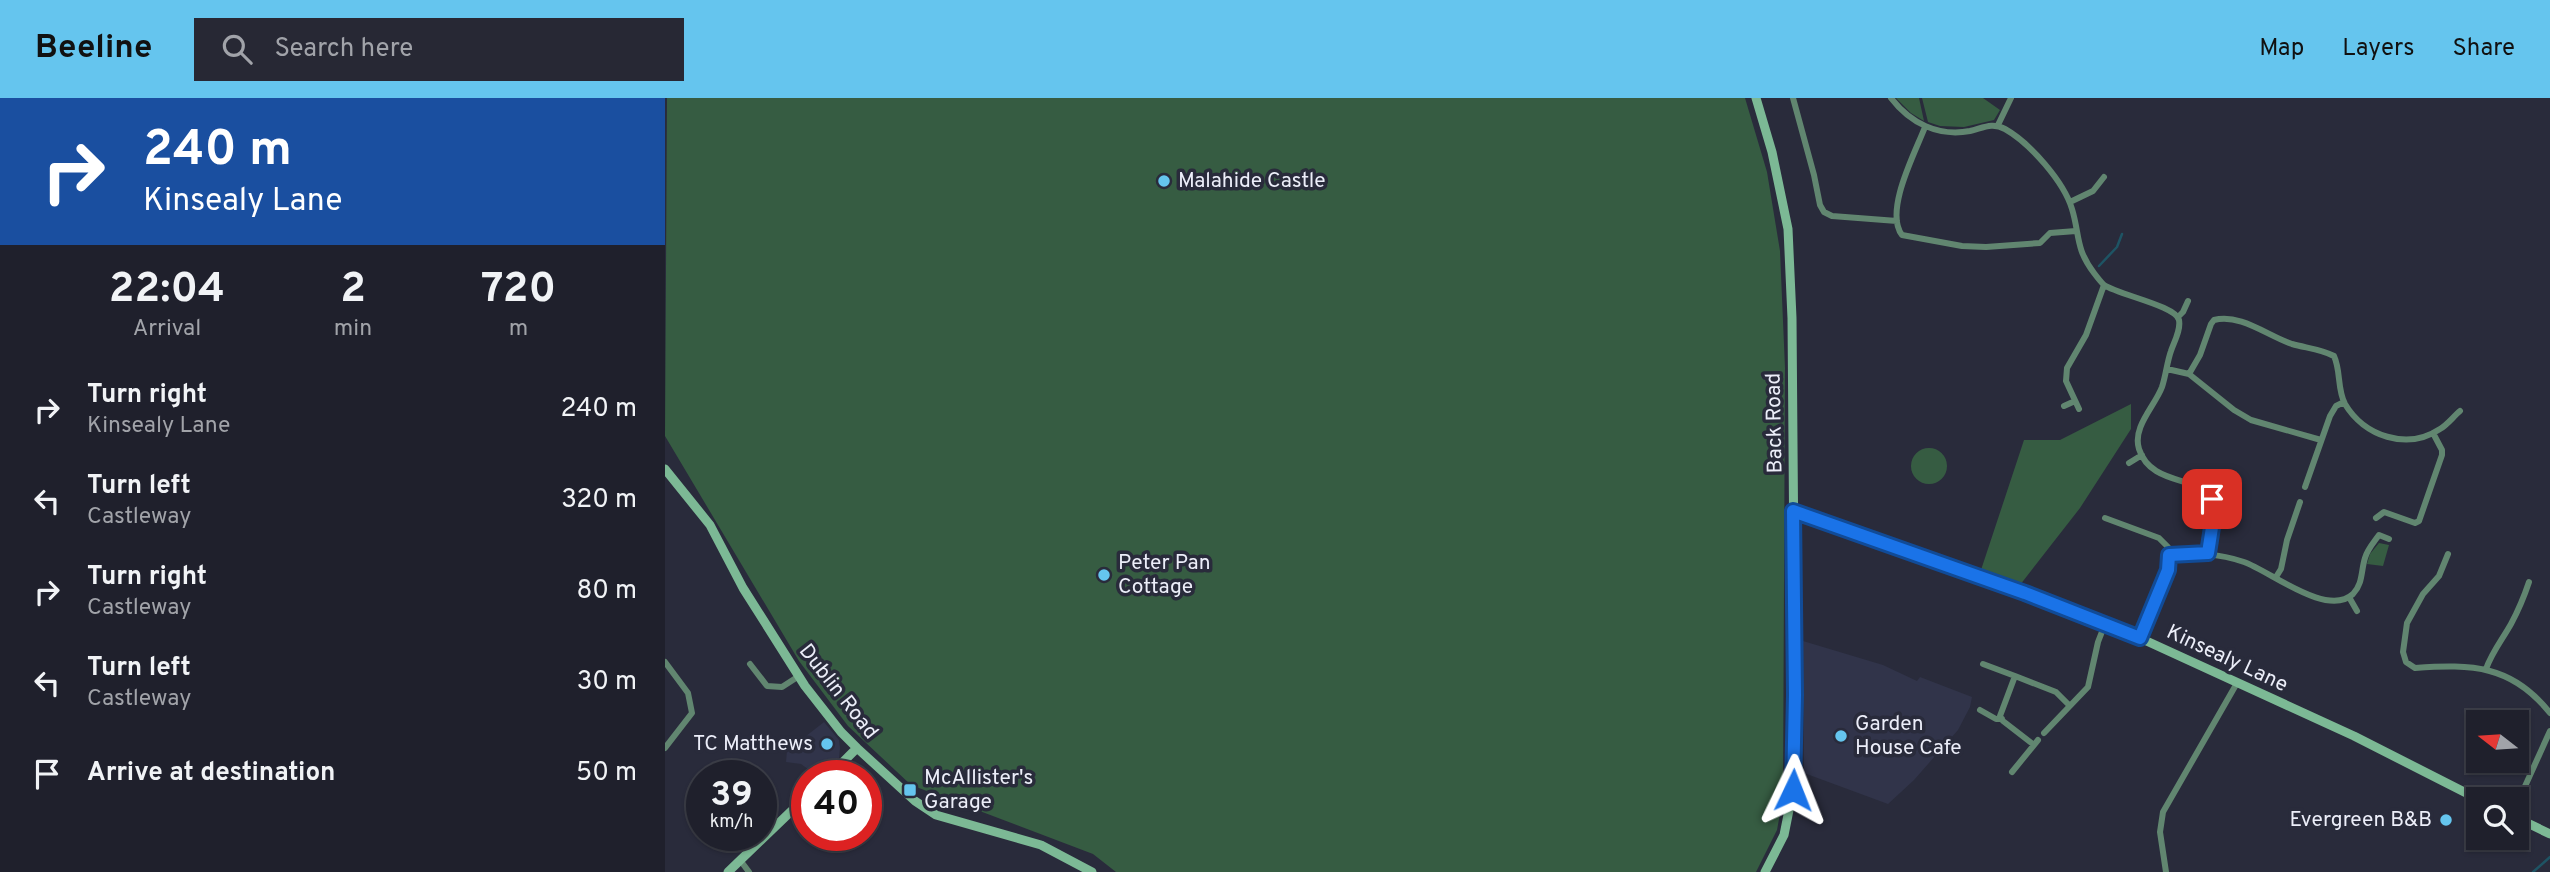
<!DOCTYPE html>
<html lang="en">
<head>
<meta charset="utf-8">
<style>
  :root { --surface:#1f202c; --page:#272834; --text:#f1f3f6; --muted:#a1a3a9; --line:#3c3e48; --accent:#65c5ee }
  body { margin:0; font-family:Overpass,sans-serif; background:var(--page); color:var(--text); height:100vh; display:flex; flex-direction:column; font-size:26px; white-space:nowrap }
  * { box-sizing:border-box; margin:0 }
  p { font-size:23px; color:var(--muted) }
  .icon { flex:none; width:38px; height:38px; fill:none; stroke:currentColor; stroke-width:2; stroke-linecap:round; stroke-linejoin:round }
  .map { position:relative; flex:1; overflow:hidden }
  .details { display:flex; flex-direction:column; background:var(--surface); width:665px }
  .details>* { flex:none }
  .hud { background:#1a4fa0; color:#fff; overflow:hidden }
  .needle { width:46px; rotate:287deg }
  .controls { position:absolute; left:1801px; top:612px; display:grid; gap:14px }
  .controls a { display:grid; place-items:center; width:63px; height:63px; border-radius:0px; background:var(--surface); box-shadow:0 2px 5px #0004,0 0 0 2px var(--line); font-size:35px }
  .speed { position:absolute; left:21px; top:662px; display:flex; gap:14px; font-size:35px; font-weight:700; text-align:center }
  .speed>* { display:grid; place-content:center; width:91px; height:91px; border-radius:50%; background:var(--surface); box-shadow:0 2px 5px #0004,0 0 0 2px var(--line); line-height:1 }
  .speed small { font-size:18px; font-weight:400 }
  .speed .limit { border:10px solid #d22; background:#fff; color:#111 }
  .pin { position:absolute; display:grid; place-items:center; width:60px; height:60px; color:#fff; margin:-30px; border-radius:14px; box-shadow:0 4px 10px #0006 }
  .me { position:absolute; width:77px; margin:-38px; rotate:2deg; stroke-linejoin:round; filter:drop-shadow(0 0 5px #0008) }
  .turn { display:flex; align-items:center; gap:24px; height:147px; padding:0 28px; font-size:32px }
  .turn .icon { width:91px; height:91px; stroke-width:2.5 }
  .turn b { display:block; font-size:49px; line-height:60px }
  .eta { display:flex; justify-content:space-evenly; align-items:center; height:119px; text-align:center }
  .eta b { font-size:42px; font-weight:700; line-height:49px }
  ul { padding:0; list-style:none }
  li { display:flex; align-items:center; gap:21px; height:91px; padding:0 28px }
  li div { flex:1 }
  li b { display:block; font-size:26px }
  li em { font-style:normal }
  header { display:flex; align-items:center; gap:42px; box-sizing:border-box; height:98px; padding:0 35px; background:var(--accent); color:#111 }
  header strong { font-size:33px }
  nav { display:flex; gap:38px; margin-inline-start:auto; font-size:24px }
  .search { width:490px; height:63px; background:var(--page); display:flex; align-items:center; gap:18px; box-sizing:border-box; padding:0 24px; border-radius:0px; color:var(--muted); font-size:26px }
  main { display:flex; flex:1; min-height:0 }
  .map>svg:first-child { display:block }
  .built { fill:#31344a }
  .green { fill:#365c42 }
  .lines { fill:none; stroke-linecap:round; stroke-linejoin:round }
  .stream { stroke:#1e5464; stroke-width:2.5 }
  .street { stroke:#618670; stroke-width:6 }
  .secondary { stroke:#7cb995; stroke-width:9 }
  .route-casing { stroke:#114b97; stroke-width:18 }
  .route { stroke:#1a73e8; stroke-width:12 }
  .poi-dot { fill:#65c5ee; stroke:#292b3b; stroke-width:2.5 }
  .labels { text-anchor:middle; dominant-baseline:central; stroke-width:7; stroke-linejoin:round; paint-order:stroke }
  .poi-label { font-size:21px; fill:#eceef9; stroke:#292b3b; text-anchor:start }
  .street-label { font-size:21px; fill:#eceef9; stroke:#292b3b }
</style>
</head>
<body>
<header>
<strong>Beeline</strong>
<div class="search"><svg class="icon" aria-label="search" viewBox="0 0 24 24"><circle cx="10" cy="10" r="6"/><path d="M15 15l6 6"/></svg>Search here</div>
<nav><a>Map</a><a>Layers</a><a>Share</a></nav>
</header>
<main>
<section class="details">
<div class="hud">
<div class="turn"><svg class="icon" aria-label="right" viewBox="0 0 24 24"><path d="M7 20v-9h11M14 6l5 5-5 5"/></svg><div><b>240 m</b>Kinsealy Lane</div></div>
</div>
<div class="eta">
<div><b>22:04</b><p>Arrival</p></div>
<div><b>2</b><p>min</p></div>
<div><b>720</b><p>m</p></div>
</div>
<ul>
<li><svg class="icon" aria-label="right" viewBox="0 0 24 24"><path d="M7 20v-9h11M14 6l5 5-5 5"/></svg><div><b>Turn right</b><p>Kinsealy Lane</p></div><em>240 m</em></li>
<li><svg class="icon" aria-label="left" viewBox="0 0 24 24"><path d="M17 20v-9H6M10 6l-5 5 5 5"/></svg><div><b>Turn left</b><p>Castleway</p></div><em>320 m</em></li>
<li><svg class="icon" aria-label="right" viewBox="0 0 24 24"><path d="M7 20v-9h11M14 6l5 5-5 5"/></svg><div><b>Turn right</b><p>Castleway</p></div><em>80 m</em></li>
<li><svg class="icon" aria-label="left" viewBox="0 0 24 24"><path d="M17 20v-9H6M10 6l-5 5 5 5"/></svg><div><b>Turn left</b><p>Castleway</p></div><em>30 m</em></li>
<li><svg class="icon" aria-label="arrive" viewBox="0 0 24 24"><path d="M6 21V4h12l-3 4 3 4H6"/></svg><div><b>Arrive at destination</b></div><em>50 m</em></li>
</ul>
</section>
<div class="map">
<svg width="1885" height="774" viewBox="0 0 1885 774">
  <rect width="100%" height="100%" fill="#292b3b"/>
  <!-- built -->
  <path class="built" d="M 1138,543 L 1218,567 L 1252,583 L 1255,579 L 1307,599 L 1305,609 L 1293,632 L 1249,682 L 1223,706 L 1139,675 Z
    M 159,624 L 174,642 L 175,650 L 174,660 L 160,677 L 151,677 L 136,666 L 121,664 L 122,653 L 118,643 L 124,640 L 129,644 L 136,642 Z"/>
  <!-- green -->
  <path class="green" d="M 2,0 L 1080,0 L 1102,74 L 1115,153 L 1120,270 L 1118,699 L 1112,732 L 1091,774 L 451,774 L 428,756 L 246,687 L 183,628 L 134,563 L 0,338 Z
    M 1231,0 L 1254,0 L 1259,23 L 1246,15 Z
    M 1257,0 L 1318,0 L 1335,12 L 1329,22 L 1299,29 L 1275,28 L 1263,24 Z
    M 1466,306 L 1466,331 L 1415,410 L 1355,487 L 1316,472 L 1359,342 L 1395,342 Z
    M1246 368a18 18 0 1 1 36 0a18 18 0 1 1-36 0Z
    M 1714,445 L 1724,447 L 1718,468 L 1702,466 L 1705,456 Z"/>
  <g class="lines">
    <!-- stream -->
    <path class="stream" d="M 1434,168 L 1452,149 L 1457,136
      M 1868,774 L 1885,759"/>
    <!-- street -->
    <path class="street" d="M 1128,0 L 1149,77 L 1155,107 L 1159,114 L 1167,118 L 1232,123
      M 1226,0 C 1245,25 1273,39 1305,33 C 1318,30 1327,24 1340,31 C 1365,45 1399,84 1407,111 C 1415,137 1410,150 1429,175 C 1432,179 1436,184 1439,187 C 1454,197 1511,208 1514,222 C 1516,232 1509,244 1506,253 C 1502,264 1501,277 1497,289 C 1490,308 1467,329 1474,351 C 1487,392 1544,375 1549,408 C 1552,423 1545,441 1543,455
      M 1333,27 L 1346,0
      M 1260,29 C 1250,55 1219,113 1237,137 L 1297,148 L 1321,149 L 1375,145 L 1385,135 L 1411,133
      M 1405,104 L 1428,93 L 1439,79
      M 1513,219 L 1518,214 L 1523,203
      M 1502,271 L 1524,276 L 1569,312 L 1586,322 L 1656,342
      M 1524,276 L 1535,257 L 1546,226 L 1549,222 C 1575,215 1603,238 1627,246 C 1641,250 1656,251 1669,258 C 1676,273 1672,291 1680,306 C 1699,338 1742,353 1775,331 C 1782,327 1788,319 1795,313
      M 1399,308 L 1410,303
      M 1414,311 L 1401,283 L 1402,270 L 1421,237 L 1439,187
      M 1464,365 L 1477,357
      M 1640,389 L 1665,318 L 1671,308 L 1679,304
      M 1440,420 L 1494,440 L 1503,449 L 1502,472 L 1475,540
      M 1711,420 L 1719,414 L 1750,425 L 1754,423 L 1777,357 L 1777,352 L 1768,335
      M 1783,456 L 1774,478 L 1758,496 L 1742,525 L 1738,554 L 1741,564 L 1750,570 C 1807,566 1847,567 1885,615
      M 1504,457 C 1530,455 1553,455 1579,464 C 1605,473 1662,520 1688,496 C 1698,486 1696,472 1700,460 C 1702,452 1709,444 1714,437 L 1724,441
      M 1611,479 L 1616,471 L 1622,442 L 1635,404
      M 1684,499 L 1692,513
      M 0,564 L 23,595 L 27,615 L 0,650
      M 85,566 L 102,588 L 117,589 L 134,578
      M 1318,566 L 1350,578
      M 1821,571 C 1827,554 1837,542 1846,526 C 1853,513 1859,499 1864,484
      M 1315,612 L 1331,621 L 1337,621
      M 1379,635 L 1423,589 L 1433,544 L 1440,526
      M 1369,647 L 1338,623 L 1335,618 L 1350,578 L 1391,594 L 1405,608
      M 1347,674 L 1373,642
      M 1852,706 L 1885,633
      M 182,737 L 188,741
      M 75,762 L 84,774
      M 1501,774 L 1495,734 L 1498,714 L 1572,585"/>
    <!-- secondary -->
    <path class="secondary" d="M 1091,0 L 1107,54 L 1123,131 L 1127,220 L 1130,597 L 1128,692 L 1119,737 L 1100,774
      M 0,371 L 45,427 L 78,490 L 140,588 L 176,634 L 192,650 L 250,703 L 271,717 L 376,747 L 427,774
      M 1128,413 L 1360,495 L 1475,540 L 1689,638 L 1815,702
      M 165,677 L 192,650
      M 1852,720 L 1885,736
      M 63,774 L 142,698"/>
  </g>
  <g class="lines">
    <!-- route casing -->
    <g class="route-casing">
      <path id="route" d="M 1128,692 L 1130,597 L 1128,413 L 1360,495 L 1475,540 L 1503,472 L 1504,457 L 1543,455 L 1550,410 L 1547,401"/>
    </g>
    <!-- route -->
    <use href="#route" class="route"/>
  </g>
  <!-- markers -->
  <g class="poi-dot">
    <circle cx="499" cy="83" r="7"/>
    <circle cx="439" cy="477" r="7"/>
    <circle cx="1176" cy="638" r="7"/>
    <circle cx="162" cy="646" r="7"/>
    <rect x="238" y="685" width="14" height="14" rx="3.5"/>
    <circle cx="1781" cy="722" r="7"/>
  </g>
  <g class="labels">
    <!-- poi labels -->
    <g class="poi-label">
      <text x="513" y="83">Malahide Castle</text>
      <text x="453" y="465">Peter Pan<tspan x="453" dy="24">Cottage</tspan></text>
      <text x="1190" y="626">Garden<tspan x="1190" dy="24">House Cafe</tspan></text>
      <text x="148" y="646" text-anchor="end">TC Matthews</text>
      <text x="259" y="680">McAllister's<tspan x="259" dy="24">Garage</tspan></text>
      <text x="1767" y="722" text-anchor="end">Evergreen B&amp;B</text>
    </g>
    <!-- street labels -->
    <g class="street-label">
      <text transform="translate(1110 325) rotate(-91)">Back Road</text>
      <text transform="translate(1562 561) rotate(25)">Kinsealy Lane</text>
      <text transform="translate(173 594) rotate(52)">Dublin Road</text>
    </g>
  </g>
</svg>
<div class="controls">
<a><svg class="needle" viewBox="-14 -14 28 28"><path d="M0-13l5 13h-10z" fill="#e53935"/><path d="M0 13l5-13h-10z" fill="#a1a3a9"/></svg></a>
<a><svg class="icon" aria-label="search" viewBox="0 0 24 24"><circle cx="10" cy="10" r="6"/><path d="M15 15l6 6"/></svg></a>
</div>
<div class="speed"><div>39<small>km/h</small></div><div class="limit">40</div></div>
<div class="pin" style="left:1547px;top:401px;background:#d93025"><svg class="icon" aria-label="arrive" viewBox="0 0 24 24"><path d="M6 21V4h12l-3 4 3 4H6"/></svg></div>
<svg class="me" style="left:1128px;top:692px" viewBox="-20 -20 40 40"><path d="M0-17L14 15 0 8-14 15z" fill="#1a73e8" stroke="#fff" stroke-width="4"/></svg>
</div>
</main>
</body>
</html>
